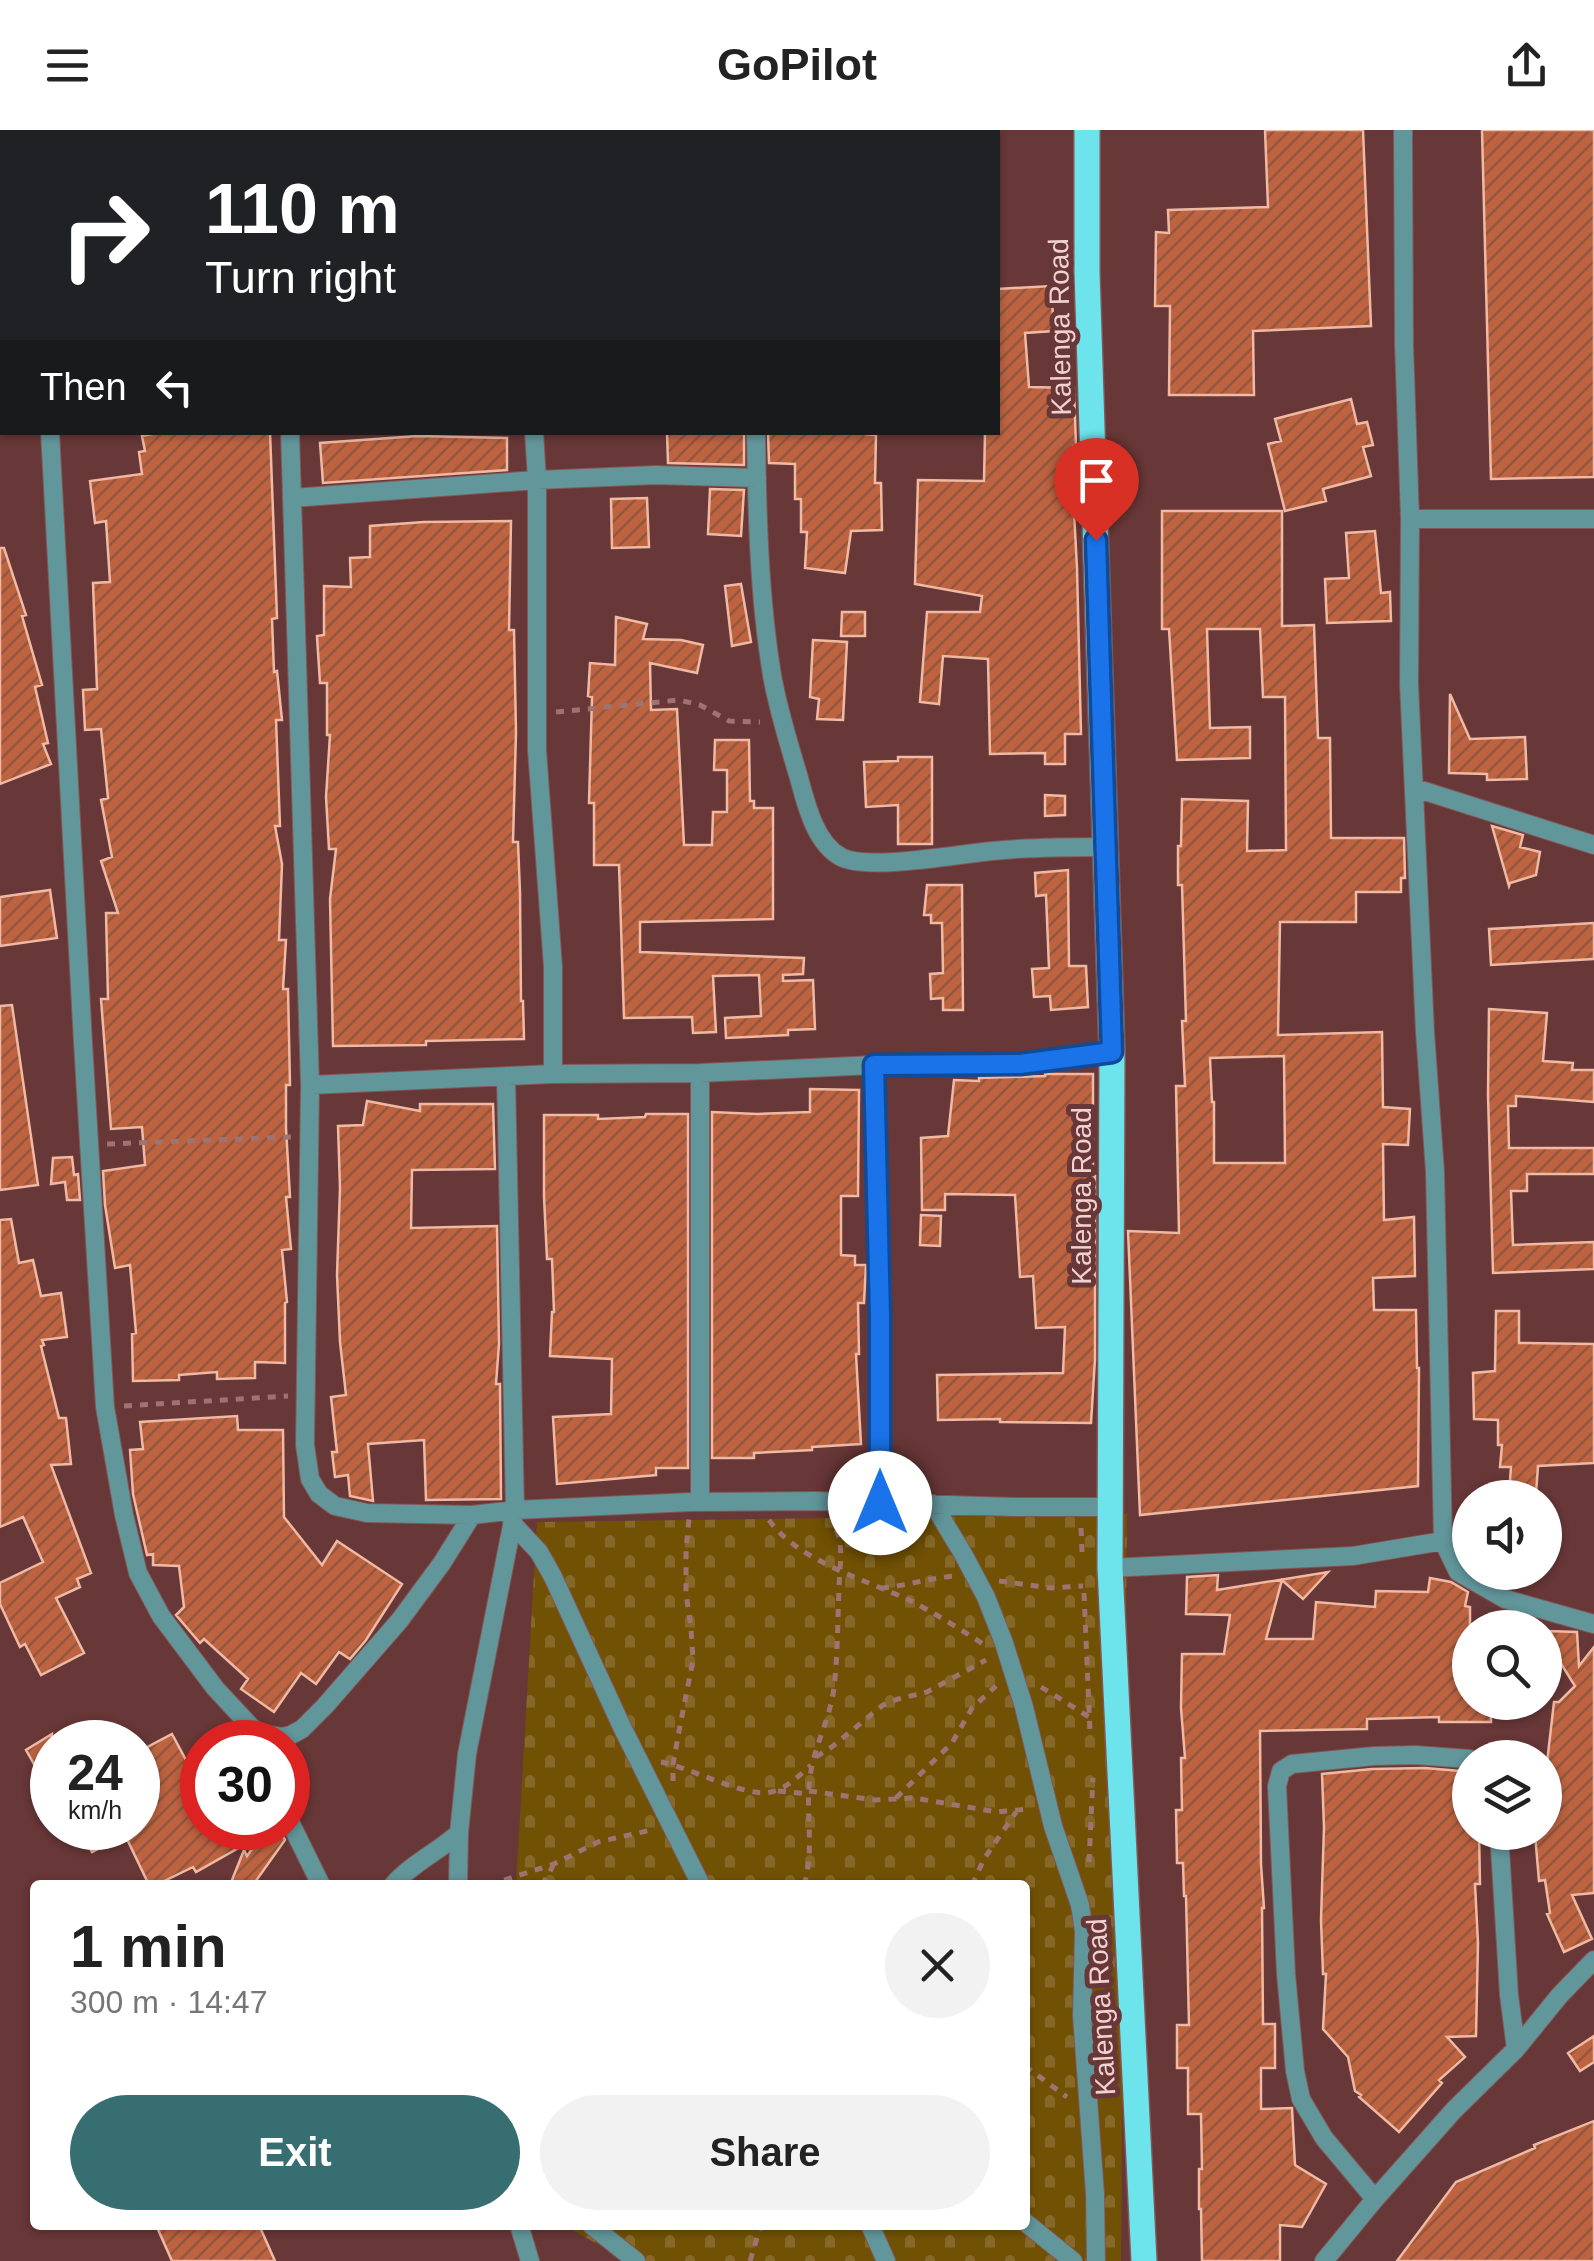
<!DOCTYPE html>
<html lang="en">
<head>
<meta charset="utf-8">
<style>
  :root { --surface:#fff; --page:#f2f2f2; --text:#222; --muted:#767676; --accent:#376e72 }
  body { margin:0; font-family:Helvetica,sans-serif; background:var(--page); color:var(--text); height:100vh; display:flex; flex-direction:column; font-size:38px; white-space:nowrap }
  * { box-sizing:border-box; margin:0 }
  p { font-size:32px; color:var(--muted) }
  .icon { flex:none; width:55px; height:55px; fill:none; stroke:currentColor; stroke-width:2; stroke-linecap:round; stroke-linejoin:round }
  .map { position:relative; flex:1; overflow:hidden }
  .side { position:absolute; left:30px; top:1750px; width:1000px; height:350px; display:flex; flex-direction:column; background:var(--surface); border-radius:10px; box-shadow:0 2px 8px #0004 }
  .side>* { flex:none }
  .guide { position:absolute; left:0px; top:0px; width:1000px; height:305px; box-shadow:0 2px 8px #0004; background:#202124; color:#fff; overflow:hidden }
  .tools { position:absolute; left:1452px; top:1350px; display:grid; gap:20px }
  .tools a { display:grid; place-items:center; width:110px; height:110px; border-radius:50%; background:var(--surface); box-shadow:0 2px 8px #0004; font-size:50px }
  .speed { position:absolute; left:30px; top:1590px; display:flex; gap:20px; font-size:50px; font-weight:700; text-align:center }
  .speed>* { display:grid; place-content:center; width:130px; height:130px; border-radius:50%; background:var(--surface); box-shadow:0 2px 8px #0004; line-height:1 }
  .speed small { font-size:25px; font-weight:400 }
  .speed .limit { border:15px solid #d22; background:#fff; color:#111 }
  .pin { position:absolute; display:grid; place-items:center; width:85px; height:85px; color:#fff; margin:-102px -42px; border-radius:50% 50% 50% 0; rotate:-45deg; box-shadow:0 0 10px #0007 }
  .pin .icon { rotate:45deg }
  .me { position:absolute; width:110px; margin:-55px; rotate:0deg; stroke-linejoin:round; filter:drop-shadow(0 0 8px #0008) }
  .turn { display:flex; align-items:center; gap:35px; height:210px; padding:0 40px; font-size:45px }
  .turn .icon { width:130px; height:130px; stroke-width:2.5 }
  .turn b { display:block; font-size:70px; line-height:85px }
  .then { display:flex; align-items:center; height:95px; padding:0 40px; background:#0003; gap:20px; font-size:38px }
  .round { display:grid; place-items:center; flex:none; width:105px; height:105px; border-radius:52px; background:var(--page) }
  .headline { display:flex; align-items:center; justify-content:space-between; height:170px; padding:0 40px }
  h1 { font-size:60px; font-weight:600; line-height:75px }
  .button { display:flex; gap:20px; margin-top:auto; padding:20px 40px }
  .button a { flex:1; height:115px; border-radius:60px; background:var(--accent); color:#fff; font-size:40px; font-weight:600; line-height:115px; text-align:center }
  .button a+a { background:var(--page); color:var(--text) }
  header { display:flex; justify-content:space-between; align-items:center; height:130px; padding:0 40px; background:var(--surface); font-size:45px; font-weight:600 }
  .map>svg:first-child { display:block }
  .cemetery { fill:url(#cemetery-stones) }
  .building { fill:url(#building-hatch); stroke:#efb9a4; stroke-width:2.5; fill-rule:evenodd }
  .lines { fill:none; stroke-linecap:round; stroke-linejoin:round }
  .minor-casing { stroke:#835656; stroke-width:20 }
  .major-casing { stroke:#835656; stroke-width:28 }
  .path { stroke:#9e7473; stroke-width:5; stroke-dasharray:8 8; stroke-linecap:butt }
  .minor { stroke:#61969a; stroke-width:18 }
  .major { stroke:#6de3eb; stroke-width:25 }
  .route-casing { stroke:#114b97; stroke-width:25 }
  .route { stroke:#1a73e8; stroke-width:18 }
  .labels { text-anchor:middle; dominant-baseline:central; stroke-width:10; stroke-linejoin:round; paint-order:stroke }
  .street-label { font-size:28px; fill:#f1d2d0; stroke:#683737 }
</style>
</head>
<body>
<header><svg class="icon" aria-label="menu" viewBox="0 0 24 24"><path d="M4 6h16M4 12h16M4 18h16"/></svg>GoPilot<svg class="icon" aria-label="share" viewBox="0 0 24 24"><path d="M12 15V3M7 8l5-5 5 5M5 13v7h14v-7"/></svg></header>
<div class="map">
<svg width="1594" height="2131" viewBox="0 0 1594 2131">
  <defs>
    <pattern id="cemetery-stones" width="16" height="16" patternUnits="userSpaceOnUse" patternTransform="scale(2.5)"><rect width="16" height="16" fill="#715104"/><path d="M2 7V4a2 2 0 0 1 4 0v3zM10 15v-3a2 2 0 0 1 4 0v3z" fill="#866928"/></pattern>
    <pattern id="building-hatch" width="6" height="6" patternUnits="userSpaceOnUse" patternTransform="scale(2.5)"><rect width="6" height="6" fill="#bd6340"/><path d="M-1 1l2-2M0 6l6-6M5 7l2-2" fill="none" stroke="#94563f"/></pattern>
  </defs>
  <rect width="100%" height="100%" fill="#683737"/>
  <!-- cemetery -->
  <path class="cemetery" d="M 1127,1384 L 1121,2131 L 628,2131 L 563,2095 L 1025,2095 L 1025,1755 L 516,1755 L 537,1392 Z"/>
  <!-- building -->
  <path class="building" d="M 1265,0 L 1363,0 L 1371,196 L 1253,201 L 1254,265 L 1169,265 L 1170,176 L 1155,176 L 1156,102 L 1169,103 L 1168,80 L 1268,77 Z
    M 1482,0 L 1594,0 L 1594,347 L 1491,349 Z
    M 1051,156 L 1054,201 L 1025,203 L 1029,257 L 1074,258 L 1076,316 L 1073,316 L 1072,382 L 1074,382 L 1077,438 L 1081,604 L 1065,604 L 1065,634 L 1045,634 L 1045,623 L 990,624 L 988,529 L 943,526 L 939,574 L 920,572 L 927,482 L 980,482 L 982,466 L 915,454 L 918,350 L 984,351 L 985,302 L 998,302 L 998,159 Z
    M 1351,269 L 1357,294 L 1367,292 L 1373,315 L 1363,317 L 1371,346 L 1323,359 L 1326,371 L 1285,381 L 1268,314 L 1281,311 L 1275,289 Z
    M 162,302 L 270,302 L 277,488 L 272,489 L 274,542 L 277,541 L 282,590 L 276,590 L 280,696 L 275,696 L 282,734 L 279,810 L 286,810 L 283,859 L 288,859 L 290,955 L 286,955 L 286,998 L 290,1067 L 286,1067 L 291,1119 L 282,1120 L 287,1172 L 285,1173 L 285,1233 L 255,1232 L 255,1248 L 217,1249 L 217,1242 L 179,1245 L 179,1250 L 133,1251 L 132,1204 L 136,1203 L 130,1135 L 115,1138 L 105,1075 L 103,1041 L 145,1035 L 142,997 L 111,999 L 101,869 L 108,869 L 106,783 L 118,783 L 101,731 L 112,727 L 101,670 L 108,668 L 101,599 L 85,600 L 83,560 L 97,559 L 93,453 L 110,452 L 106,391 L 95,393 L 90,351 L 142,344 L 139,322 L 145,321 L 142,306 Z
    M 667,302 L 744,302 L 744,335 L 668,333 Z
    M 768,302 L 865,302 L 865,304 L 876,305 L 875,353 L 881,353 L 882,400 L 851,401 L 845,443 L 805,438 L 807,402 L 801,402 L 801,369 L 795,369 L 795,334 L 769,333 Z
    M 418,306 L 507,308 L 507,340 L 323,353 L 320,313 Z
    M 710,359 L 744,360 L 741,406 L 708,404 Z
    M 647,368 L 649,417 L 612,418 L 611,369 Z
    M 1162,381 L 1282,381 L 1282,496 L 1314,495 L 1318,608 L 1330,608 L 1331,708 L 1404,708 L 1405,748 L 1401,748 L 1401,762 L 1356,762 L 1356,792 L 1280,792 L 1278,905 L 1382,902 L 1383,977 L 1410,979 L 1408,1015 L 1383,1014 L 1384,1090 L 1414,1087 L 1415,1146 L 1373,1148 L 1374,1180 L 1416,1180 L 1417,1238 L 1419,1238 L 1418,1356 L 1140,1385 L 1128,1101 L 1179,1103 L 1176,956 L 1185,956 L 1182,891 L 1186,891 L 1182,755 L 1178,755 L 1178,716 L 1181,716 L 1182,669 L 1248,671 L 1247,721 L 1286,720 L 1285,567 L 1263,567 L 1260,499 L 1207,499 L 1210,598 L 1250,597 L 1250,628 L 1177,630 L 1169,499 L 1162,499 ZM 1284,926 L 1285,1033 L 1214,1033 L 1214,972 L 1212,972 L 1210,928 Z
    M 511,391 L 509,500 L 514,500 L 516,602 L 513,712 L 518,712 L 520,763 L 521,871 L 523,871 L 524,909 L 426,911 L 426,915 L 333,916 L 330,769 L 336,719 L 329,719 L 326,667 L 330,605 L 327,605 L 327,553 L 320,553 L 317,506 L 324,505 L 324,456 L 351,457 L 350,428 L 370,427 L 370,396 L 424,392 Z
    M 1375,401 L 1381,463 L 1390,462 L 1391,491 L 1327,493 L 1325,449 L 1349,448 L 1346,403 Z
    M 0,418 L 4,418 L 26,485 L 22,486 L 42,555 L 35,557 L 48,613 L 43,614 L 51,634 L 0,654 Z
    M 741,454 L 751,512 L 732,516 L 725,456 Z
    M 842,482 L 865,482 L 865,506 L 841,506 Z
    M 616,487 L 647,494 L 643,509 L 681,510 L 703,515 L 697,543 L 650,533 L 651,580 L 677,579 L 684,715 L 712,715 L 713,682 L 727,682 L 727,640 L 714,640 L 715,610 L 749,610 L 750,671 L 754,671 L 754,678 L 773,678 L 773,789 L 640,792 L 640,822 L 804,828 L 803,844 L 783,845 L 783,851 L 813,850 L 815,899 L 788,900 L 788,905 L 726,908 L 725,888 L 761,886 L 759,845 L 713,846 L 716,902 L 693,903 L 692,887 L 624,888 L 619,735 L 594,735 L 594,673 L 589,673 L 592,567 L 588,566 L 590,533 L 615,535 Z
    M 813,510 L 847,512 L 843,590 L 817,589 L 819,569 L 810,567 Z
    M 1450,564 L 1470,609 L 1525,607 L 1527,649 L 1487,650 L 1487,644 L 1449,643 Z
    M 898,627 L 932,627 L 932,714 L 898,714 L 898,675 L 866,677 L 864,632 L 898,631 Z
    M 1045,665 L 1065,666 L 1065,685 L 1045,686 Z
    M 1492,696 L 1523,705 L 1520,717 L 1540,722 L 1536,745 L 1510,753 L 1509,756 Z
    M 1068,740 L 1069,836 L 1086,836 L 1088,877 L 1051,880 L 1050,866 L 1034,867 L 1032,839 L 1049,838 L 1046,765 L 1036,766 L 1035,743 Z
    M 927,755 L 962,755 L 963,880 L 943,880 L 943,868 L 931,869 L 930,844 L 943,843 L 942,793 L 931,793 L 931,785 L 924,785 Z
    M 50,760 L 57,808 L 0,816 L 0,767 Z
    M 1594,793 L 1594,829 L 1491,835 L 1489,799 Z
    M 12,875 L 38,1055 L 0,1060 L 0,876 Z
    M 1489,879 L 1547,883 L 1543,931 L 1573,933 L 1572,940 L 1594,940 L 1594,972 L 1516,966 L 1516,976 L 1508,976 L 1509,1018 L 1594,1018 L 1594,1044 L 1527,1044 L 1527,1061 L 1511,1061 L 1513,1115 L 1594,1112 L 1594,1139 L 1493,1143 L 1488,965 Z
    M 1045,944 L 1093,944 L 1093,1046 L 1095,1046 L 1095,1229 L 1091,1293 L 1000,1292 L 1000,1289 L 938,1290 L 937,1245 L 1063,1243 L 1065,1197 L 1036,1198 L 1033,1146 L 1020,1147 L 1015,1065 L 945,1064 L 945,1080 L 922,1080 L 921,1008 L 948,1006 L 954,950 L 979,951 L 979,948 L 1045,946 Z
    M 810,959 L 859,960 L 858,1066 L 841,1066 L 841,1125 L 855,1126 L 855,1135 L 866,1135 L 864,1173 L 858,1173 L 859,1224 L 856,1224 L 861,1314 L 812,1317 L 812,1320 L 754,1323 L 754,1328 L 712,1328 L 712,982 L 757,984 L 810,982 Z
    M 367,971 L 420,981 L 420,974 L 493,974 L 495,1039 L 412,1040 L 411,1098 L 497,1096 L 499,1214 L 496,1254 L 500,1254 L 501,1369 L 426,1370 L 424,1310 L 368,1314 L 373,1371 L 350,1366 L 348,1345 L 335,1347 L 332,1322 L 337,1322 L 331,1267 L 346,1265 L 340,1212 L 337,1145 L 340,1058 L 338,996 L 363,995 Z
    M 646,984 L 688,984 L 688,1338 L 656,1338 L 656,1345 L 557,1354 L 553,1287 L 611,1284 L 612,1229 L 550,1226 L 552,1182 L 554,1182 L 552,1129 L 547,1129 L 544,1067 L 544,985 L 598,985 L 598,989 L 645,987 Z
    M 72,1027 L 74,1045 L 78,1044 L 80,1070 L 67,1070 L 65,1052 L 51,1054 L 53,1028 Z
    M 921,1085 L 941,1086 L 940,1116 L 920,1115 Z
    M 11,1089 L 19,1133 L 33,1130 L 41,1166 L 61,1163 L 67,1207 L 42,1210 L 44,1215 L 41,1216 L 59,1288 L 66,1288 L 71,1334 L 51,1335 L 91,1443 L 77,1449 L 80,1457 L 56,1468 L 84,1523 L 41,1545 L 25,1514 L 20,1517 L 0,1474 L 0,1453 L 43,1432 L 23,1387 L 0,1397 L 0,1090 Z
    M 1496,1181 L 1519,1181 L 1519,1213 L 1594,1214 L 1594,1333 L 1538,1336 L 1536,1364 L 1509,1363 L 1511,1337 L 1500,1337 L 1502,1315 L 1498,1315 L 1498,1290 L 1474,1289 L 1473,1243 L 1495,1241 Z
    M 237,1286 L 238,1300 L 283,1300 L 284,1387 L 322,1435 L 337,1411 L 402,1454 L 366,1510 L 350,1529 L 339,1522 L 316,1554 L 301,1543 L 274,1582 L 241,1559 L 248,1549 L 204,1509 L 200,1513 L 176,1485 L 184,1477 L 179,1436 L 153,1435 L 153,1424 L 147,1425 L 133,1364 L 130,1320 L 143,1319 L 140,1292 Z
    M 1328,1442 L 1303,1469 L 1282,1450 L 1266,1509 L 1313,1509 L 1316,1472 L 1375,1477 L 1376,1461 L 1428,1462 L 1430,1448 L 1451,1452 L 1468,1462 L 1465,1476 L 1470,1477 L 1470,1572 L 1491,1572 L 1491,1592 L 1439,1592 L 1439,1587 L 1367,1589 L 1367,1599 L 1260,1601 L 1261,1734 L 1264,1778 L 1262,1778 L 1263,1894 L 1275,1894 L 1275,1938 L 1261,1938 L 1261,1979 L 1292,1978 L 1295,2035 L 1326,2054 L 1302,2097 L 1280,2095 L 1280,2131 L 1202,2131 L 1201,2079 L 1199,2079 L 1199,2039 L 1202,2039 L 1201,1984 L 1188,1984 L 1188,1938 L 1177,1938 L 1177,1895 L 1189,1895 L 1186,1766 L 1184,1766 L 1183,1733 L 1177,1733 L 1176,1680 L 1182,1680 L 1181,1628 L 1185,1628 L 1181,1578 L 1182,1524 L 1224,1524 L 1230,1485 L 1186,1484 L 1187,1447 L 1218,1445 L 1217,1460 Z
    M 1547,1501 L 1577,1502 L 1579,1536 L 1594,1517 L 1594,1763 L 1572,1765 L 1592,1809 L 1564,1822 L 1547,1784 L 1550,1783 L 1545,1750 L 1539,1751 L 1535,1704 L 1545,1703 L 1545,1650 L 1554,1572 L 1559,1572 L 1575,1556 L 1555,1524 L 1547,1524 Z
    M 52,1604 L 52,1666 L 26,1620 Z
    M 172,1604 L 193,1643 L 196,1641 L 202,1653 L 202,1698 L 231,1698 L 242,1716 L 196,1742 L 193,1737 L 156,1755 L 149,1755 L 125,1705 L 92,1722 L 80,1698 L 138,1698 L 138,1622 Z
    M 1425,1638 L 1460,1641 L 1461,1650 L 1470,1650 L 1470,1702 L 1479,1702 L 1480,1754 L 1475,1754 L 1478,1813 L 1476,1906 L 1447,1907 L 1465,1927 L 1439,1950 L 1442,1953 L 1399,2002 L 1359,1967 L 1361,1965 L 1355,1961 L 1348,1927 L 1323,1899 L 1326,1844 L 1323,1844 L 1321,1790 L 1324,1697 L 1322,1644 L 1372,1639 Z
    M 267,1698 L 271,1698 L 283,1706 L 285,1710 L 253,1755 L 230,1755 L 244,1720 L 247,1726 Z
    M 1594,1906 L 1594,1932 L 1580,1941 L 1568,1923 Z
    M 1594,1991 L 1594,2131 L 1397,2131 L 1456,2052 L 1535,2018 L 1534,2015 Z
    M 156,2095 L 259,2095 L 275,2131 L 172,2131 Z"/>
  <g class="lines">
    <!-- minor casing -->
    <g class="minor-casing">
      <path id="minor" d="M 280,0 L 280,2
        M 524,0 L 524,2
        M 1403,0 L 1404,214 L 1410,389 L 1409,554 L 1425,902 L 1435,1042 L 1443,1411 L 1458,1442 L 1505,1469 L 1594,1494
        M 756,2 L 756,0
        M 0,83 L 2,87
        M 50,302 L 83,913 L 105,1277 L 124,1385 L 138,1443 L 161,1486 L 215,1558 L 253,1599 L 264,1604 L 282,1607 L 291,1605 L 302,1599 L 325,1576 L 400,1490 L 442,1433 L 472,1385
        M 290,302 L 310,955 L 305,1315 L 310,1349 L 319,1364 L 335,1376 L 367,1383 L 472,1385 L 515,1380 L 691,1372 L 815,1371 L 1014,1377 L 1110,1377
        M 534,302 L 537,350 L 537,620 L 553,837 L 553,944
        M 756,302 C 757,383 759,466 772,545 C 778,580 789,614 799,648 C 806,674 815,713 841,727 C 868,741 959,724 992,721 C 1030,717 1068,717 1106,717
        M 292,368 L 537,350 L 656,345 L 757,348
        M 1410,389 L 1594,389
        M 1415,658 L 1594,715
        M 874,935 L 878,1108 L 880,1373
        M 700,943 L 700,1372
        M 310,955 L 553,944 L 700,943 L 874,935 L 1020,934 L 1112,922
        M 933,1374 L 962,1422 L 986,1467 L 1004,1513 L 1024,1577 L 1053,1696 L 1080,1775 L 1084,1801 L 1082,1886 L 1095,2064 L 1096,2131
        M 512,1393 L 539,1422 L 553,1447 L 622,1597 L 701,1755
        M 1110,1438 L 1353,1426 L 1443,1411
        M 288,1688 L 321,1755
        M 1499,1702 L 1509,1865 L 1516,1919
        M 393,1755 C 411,1734 438,1722 459,1703
        M 458,1755 L 459,1703 L 467,1624 L 515,1380 L 506,946
        M 1375,2069 L 1324,2008 L 1301,1969 L 1295,1941 L 1286,1844 L 1277,1656 L 1281,1641 L 1292,1634 L 1374,1626 L 1415,1625 L 1470,1629
        M 1025,2092 L 1073,2131
        M 519,2095 L 530,2131
        M 591,2095 L 636,2131
        M 870,2095 L 886,2131
        M 1324,2131 L 1375,2069 L 1454,1980 L 1516,1919 L 1560,1865 L 1594,1830"/>
    </g>
    <!-- major casing -->
    <g class="major-casing">
      <path id="major" d="M 1087,0 L 1087,142 L 1112,922 L 1110,1438 L 1144,2131"/>
    </g>
    <!-- path -->
    <path class="path" d="M 556,582 L 679,570 L 700,575 L 729,591 L 760,592
      M 107,1014 L 291,1007
      M 124,1276 L 288,1266
      M 769,1390 C 798,1431 866,1450 909,1470 C 931,1481 962,1500 983,1514
      M 1081,1398 L 1082,1422
      M 999,1451 L 1051,1458 L 1083,1456
      M 881,1458 C 906,1456 929,1448 954,1446
      M 1084,1463 L 1090,1602
      M 1041,1557 L 1089,1587
      M 816,1627 L 833,1616 L 883,1575 L 898,1569 L 927,1562 L 986,1530
      M 661,1632 C 689,1637 746,1668 771,1662 C 786,1659 800,1645 811,1635
      M 673,1651 L 673,1634 L 680,1596 L 693,1530 L 691,1498 L 686,1463 L 686,1419 L 689,1389
      M 778,1661 L 809,1664
      M 809,1661 L 875,1670 L 914,1668 L 997,1682 L 1029,1679
      M 896,1668 L 952,1613 L 972,1578 L 996,1556
      M 1089,1732 L 1093,1648
      M 489,1755 L 554,1734 L 598,1712 L 651,1700
      M 542,1755 L 553,1736
      M 804,1755 C 815,1719 805,1684 810,1647 C 814,1616 830,1589 834,1558 C 839,1514 837,1470 841,1427 L 840,1411 L 834,1392
      M 972,1755 L 984,1729 L 1016,1682
      M 1025,1936 L 1067,1967
      M 750,2131 L 761,2095"/>
    <!-- minor -->
    <use href="#minor" class="minor"/>
    <!-- major -->
    <use href="#major" class="major"/>
  </g>
  <g class="lines">
    <!-- route casing -->
    <g class="route-casing">
      <path id="route" d="M 880,1373 L 880,1186 L 874,935 L 1020,934 L 1112,922 L 1096,410"/>
    </g>
    <!-- route -->
    <use href="#route" class="route"/>
  </g>
  <g class="labels">
    <!-- street labels -->
    <g class="street-label">
      <text transform="translate(1060 197) rotate(-91)">Kalenga Road</text>
      <text transform="translate(1081 1066) rotate(-90)">Kalenga Road</text>
      <text transform="translate(1101 1877) rotate(-93)">Kalenga Road</text>
    </g>
  </g>
</svg>
<div class="tools">
<a><svg class="icon" aria-label="sound" viewBox="0 0 24 24"><path d="M4 9h4l5-4v14l-5-4H4zM17 9q2 3 0 6"/></svg></a>
<a><svg class="icon" aria-label="search" viewBox="0 0 24 24"><circle cx="10" cy="10" r="6"/><path d="M15 15l6 6"/></svg></a>
<a><svg class="icon" aria-label="layers" viewBox="0 0 24 24"><path d="M12 4l9 5-9 5-9-5zM3 14l9 5 9-5"/></svg></a>
</div>
<div class="speed"><div>24<small>km/h</small></div><div class="limit">30</div></div>
<div class="pin" style="left:1096px;top:410px;background:#d93025"><svg class="icon" aria-label="arrive" viewBox="0 0 24 24"><path d="M6 21V4h12l-3 4 3 4H6"/></svg></div>
<svg class="me" style="left:880px;top:1373px" viewBox="-20 -20 40 40"><circle r="19" fill="#fff"/><path d="M0-13L10 11 0 6-10 11z" fill="#1a73e8"/></svg>
<div class="guide">
<div class="turn"><svg class="icon" aria-label="right" viewBox="0 0 24 24"><path d="M7 20v-9h11M14 6l5 5-5 5"/></svg><div><b>110 m</b>Turn right</div></div>
<div class="then">Then<svg class="icon" aria-label="left" viewBox="0 0 24 24"><path d="M17 20v-9H6M10 6l-5 5 5 5"/></svg></div>
</div>
<section class="side">
<div class="headline"><div><h1>1 min</h1><p>300 m · 14:47</p></div><a class="round"><svg class="icon" aria-label="close" viewBox="0 0 24 24"><path d="M6 6l12 12M18 6L6 18"/></svg></a></div>
<div class="button"><a>Exit</a><a>Share</a></div>
</section>
</div>
</body>
</html>
